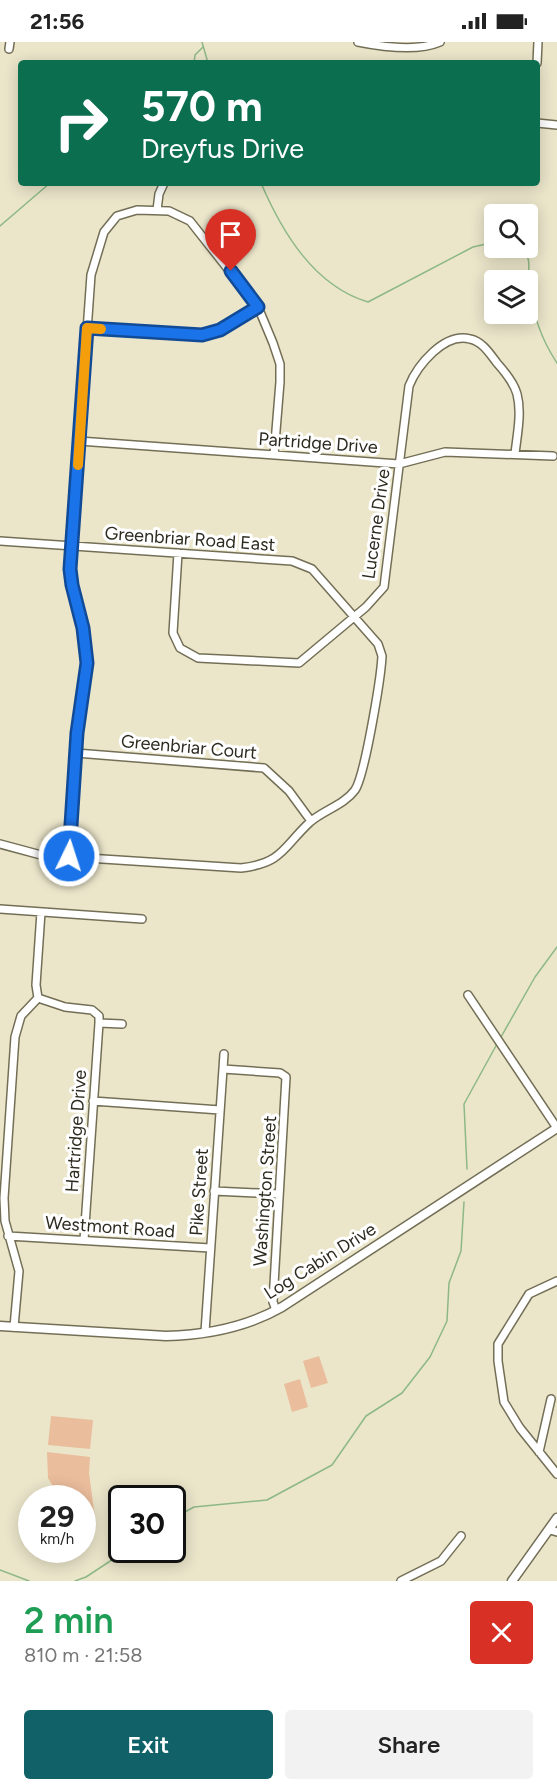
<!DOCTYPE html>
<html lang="en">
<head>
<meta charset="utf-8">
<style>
  :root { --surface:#fff; --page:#f2f2f2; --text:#222; --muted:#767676; --accent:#116168 }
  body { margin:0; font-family:Figtree,sans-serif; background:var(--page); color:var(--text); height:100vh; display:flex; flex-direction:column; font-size:22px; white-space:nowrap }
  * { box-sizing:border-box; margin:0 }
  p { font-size:20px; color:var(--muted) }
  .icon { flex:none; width:33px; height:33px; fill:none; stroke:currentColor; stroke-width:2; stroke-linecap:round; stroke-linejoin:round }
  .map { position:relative; height:1539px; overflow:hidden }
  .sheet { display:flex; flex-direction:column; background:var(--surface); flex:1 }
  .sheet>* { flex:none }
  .hud { position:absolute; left:18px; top:18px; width:522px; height:126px; border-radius:6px; box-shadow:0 3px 15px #0003; background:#0b6e4f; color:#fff; overflow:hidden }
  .tools { position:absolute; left:484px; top:162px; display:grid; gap:12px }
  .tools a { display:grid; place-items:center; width:54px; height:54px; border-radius:6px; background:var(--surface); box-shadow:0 3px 15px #0003; font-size:30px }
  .speed { position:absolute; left:18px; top:1443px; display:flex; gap:12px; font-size:30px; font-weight:700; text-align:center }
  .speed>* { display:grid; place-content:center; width:78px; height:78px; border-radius:50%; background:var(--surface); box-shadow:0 3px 15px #0003; line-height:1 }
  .speed small { font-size:15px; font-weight:400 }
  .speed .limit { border:3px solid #111; border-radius:9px; background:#fff; color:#111 }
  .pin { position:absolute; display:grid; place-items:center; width:51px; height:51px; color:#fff; margin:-62px -26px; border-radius:50% 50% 50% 0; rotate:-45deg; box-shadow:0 0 6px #0007 }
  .pin .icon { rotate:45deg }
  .me { position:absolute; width:66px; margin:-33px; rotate:4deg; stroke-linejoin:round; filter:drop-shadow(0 0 4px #0008) }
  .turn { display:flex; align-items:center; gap:21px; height:126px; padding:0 24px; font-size:27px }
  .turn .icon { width:78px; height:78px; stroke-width:2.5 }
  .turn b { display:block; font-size:42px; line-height:51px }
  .round { display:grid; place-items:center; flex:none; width:63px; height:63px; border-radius:6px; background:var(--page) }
  .head { display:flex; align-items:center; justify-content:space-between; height:102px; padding:0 24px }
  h1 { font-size:36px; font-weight:600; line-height:45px; color:#1e9e55 }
  .primary-button { display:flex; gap:12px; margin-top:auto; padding:12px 24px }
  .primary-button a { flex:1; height:69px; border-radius:6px; background:var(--accent); color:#fff; font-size:24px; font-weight:600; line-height:69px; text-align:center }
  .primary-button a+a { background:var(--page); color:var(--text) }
  .status { display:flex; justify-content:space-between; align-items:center; height:42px; padding:0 30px; background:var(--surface); direction:ltr }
  .status svg { height:16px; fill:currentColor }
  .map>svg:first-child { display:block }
  .green { fill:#eabd9c }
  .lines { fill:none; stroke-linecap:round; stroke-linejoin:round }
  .stream { stroke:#8db886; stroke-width:1.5 }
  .minor-casing { stroke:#736f56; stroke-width:10 }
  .tertiary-casing { stroke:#736f56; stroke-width:11 }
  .minor { stroke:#fff; stroke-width:7 }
  .tertiary { stroke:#fff; stroke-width:8 }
  .route-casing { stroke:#114b97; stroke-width:15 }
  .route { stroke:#1a73e8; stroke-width:10 }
  .slow { stroke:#f59e0b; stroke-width:10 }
  .labels { text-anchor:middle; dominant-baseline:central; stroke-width:6; stroke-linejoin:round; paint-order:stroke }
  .street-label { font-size:18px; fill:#2d2b20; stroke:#fff }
</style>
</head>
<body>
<div class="status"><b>21:56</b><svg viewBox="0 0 49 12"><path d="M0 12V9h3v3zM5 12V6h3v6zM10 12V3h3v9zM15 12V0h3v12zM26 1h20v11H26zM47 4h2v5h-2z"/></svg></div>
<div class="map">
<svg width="557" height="1539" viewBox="0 0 557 1539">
  <rect width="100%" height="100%" fill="#ebe6ca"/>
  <!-- green -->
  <path class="green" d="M 319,1314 L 328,1341 L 311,1346 L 303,1319 Z
    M 300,1337 L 308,1365 L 292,1370 L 284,1342 Z
    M 51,1374 L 93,1378 L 90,1407 L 48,1403 Z
    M 47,1410 L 90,1415 L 89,1431 L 95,1476 L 83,1477 L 82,1456 L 60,1456 L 48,1436 Z"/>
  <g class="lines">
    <!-- stream -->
    <path class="stream" d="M 202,0 L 208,21
      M 194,21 L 195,13 L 203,5
      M 261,141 C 282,190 314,244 368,260 L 473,205 L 495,200
      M 0,184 L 50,141
      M 522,206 C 533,220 527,224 529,241 C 532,270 541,297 557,321
      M 501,995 L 535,935 L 557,905
      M 467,1127 L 464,1062 L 497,1002
      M 172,1477 L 194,1465 L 267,1458 L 332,1423 L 366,1374 L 402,1351 L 430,1315 L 447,1279 L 449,1241 L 461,1209 L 464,1160
      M 0,1528 L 29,1539
      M 75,1539 L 86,1535 L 127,1508"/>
    <!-- minor casing -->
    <g class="minor-casing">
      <path id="minor" d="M 358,0 C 383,5 417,10 440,0
        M 9,7 L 10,0
        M 537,21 L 538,0
        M 537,81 L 557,83
        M 157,168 L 159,152 L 164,141
        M 87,287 L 202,293 L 220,288 L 258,265
        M 79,399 L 399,422 L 445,410 L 553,414
        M 0,499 L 292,519 L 312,527 L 378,602 L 382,614 C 381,635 365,733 355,748 C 344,763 324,768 310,780 C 283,805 283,821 241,826 L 41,813 L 0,802
        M 178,511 L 173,591 L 180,606 L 198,616 L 299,621 L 366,565 L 384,545 L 409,344 C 417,324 444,290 470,297 C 482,299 490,312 497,321 C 505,330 514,341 517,352 C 522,371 517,393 515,412
        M 76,711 L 264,726 L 289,749 L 311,779
        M 69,814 L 77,691 L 87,622 L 83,586 L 72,543 L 70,527 L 91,233 L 104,190 L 117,174 L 137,168 L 169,169 L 190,179 L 258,265 L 273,301 L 280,322 L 280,340 L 274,413
        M 0,867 L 142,877
        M 468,953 L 557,1086
        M 38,956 L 65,965 L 92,968 L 99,974 L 99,981 L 122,982
        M 38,956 L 36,943 L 41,870
        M 223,1027 L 280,1031 L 286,1035 L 273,1260 L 276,1268
        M 93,1059 L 220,1068
        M 214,1149 L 279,1152
        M 8,1194 L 210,1206
        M 84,1198 L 99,981
        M 557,1239 L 529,1252 L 498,1302 L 498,1319 L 504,1360 L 520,1386 L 557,1432
        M 14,1285 L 19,1229 L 5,1179 L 4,1156 L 15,995 L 21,974 L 38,956
        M 205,1290 L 224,1012
        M 539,1410 L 551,1357
        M 550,1488 L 557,1490
        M 401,1539 L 441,1519 L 461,1494"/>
    </g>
    <!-- tertiary casing -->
    <g class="tertiary-casing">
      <path id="tertiary" d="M 0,1284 L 166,1294 C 205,1293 247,1285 282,1265 L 557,1086
        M 512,1539 L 557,1476"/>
    </g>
    <!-- minor -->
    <use href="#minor" class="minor"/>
    <!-- tertiary -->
    <use href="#tertiary" class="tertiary"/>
  </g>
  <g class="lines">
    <!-- route casing -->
    <g class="route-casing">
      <path id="route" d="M 69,814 L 77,691 L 87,621 L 83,586 L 72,543 L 70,527 L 87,286 L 202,293 L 220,288 L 258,265 L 231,229"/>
    </g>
    <!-- route -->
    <use href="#route" class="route"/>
    <!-- slow -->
    <path class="slow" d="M 78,423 L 87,286 L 101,287"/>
  </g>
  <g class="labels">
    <!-- street labels -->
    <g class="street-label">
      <text transform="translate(318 401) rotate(4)">Partridge Drive</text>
      <text transform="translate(376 482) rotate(-82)">Lucerne Drive</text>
      <text transform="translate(190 497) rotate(4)">Greenbriar Road East</text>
      <text transform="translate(189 705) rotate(5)">Greenbriar Court</text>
      <text transform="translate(76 1089) rotate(-86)">Hartridge Drive</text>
      <text transform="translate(265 1149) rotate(-86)">Washington Street</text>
      <text transform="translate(199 1150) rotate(-86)">Pike Street</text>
      <text transform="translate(110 1185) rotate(4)">Westmont Road</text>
      <text transform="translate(320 1219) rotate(-32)">Log Cabin Drive</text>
    </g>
  </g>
</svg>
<div class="tools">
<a><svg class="icon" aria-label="search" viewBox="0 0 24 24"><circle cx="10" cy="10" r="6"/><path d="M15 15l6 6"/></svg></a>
<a><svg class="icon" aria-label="layers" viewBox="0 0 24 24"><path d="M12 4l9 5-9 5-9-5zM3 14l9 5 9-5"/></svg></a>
</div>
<div class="speed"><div>29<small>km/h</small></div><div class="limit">30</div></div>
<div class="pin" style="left:231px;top:229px;background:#d93025"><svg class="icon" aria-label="arrive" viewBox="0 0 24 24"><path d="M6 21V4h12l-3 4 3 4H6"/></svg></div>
<svg class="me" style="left:69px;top:814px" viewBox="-20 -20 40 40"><circle r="17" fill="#1a73e8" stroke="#fff" stroke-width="3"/><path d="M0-11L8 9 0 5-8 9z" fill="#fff"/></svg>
<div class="hud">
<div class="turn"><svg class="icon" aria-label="right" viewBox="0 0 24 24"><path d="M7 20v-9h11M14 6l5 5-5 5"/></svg><div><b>570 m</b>Dreyfus Drive</div></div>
</div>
</div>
<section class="sheet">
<div class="head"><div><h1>2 min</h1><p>810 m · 21:58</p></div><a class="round" style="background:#d93025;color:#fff"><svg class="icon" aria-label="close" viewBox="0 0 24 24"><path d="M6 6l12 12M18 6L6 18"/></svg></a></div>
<div class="primary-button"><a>Exit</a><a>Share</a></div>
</section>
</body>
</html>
